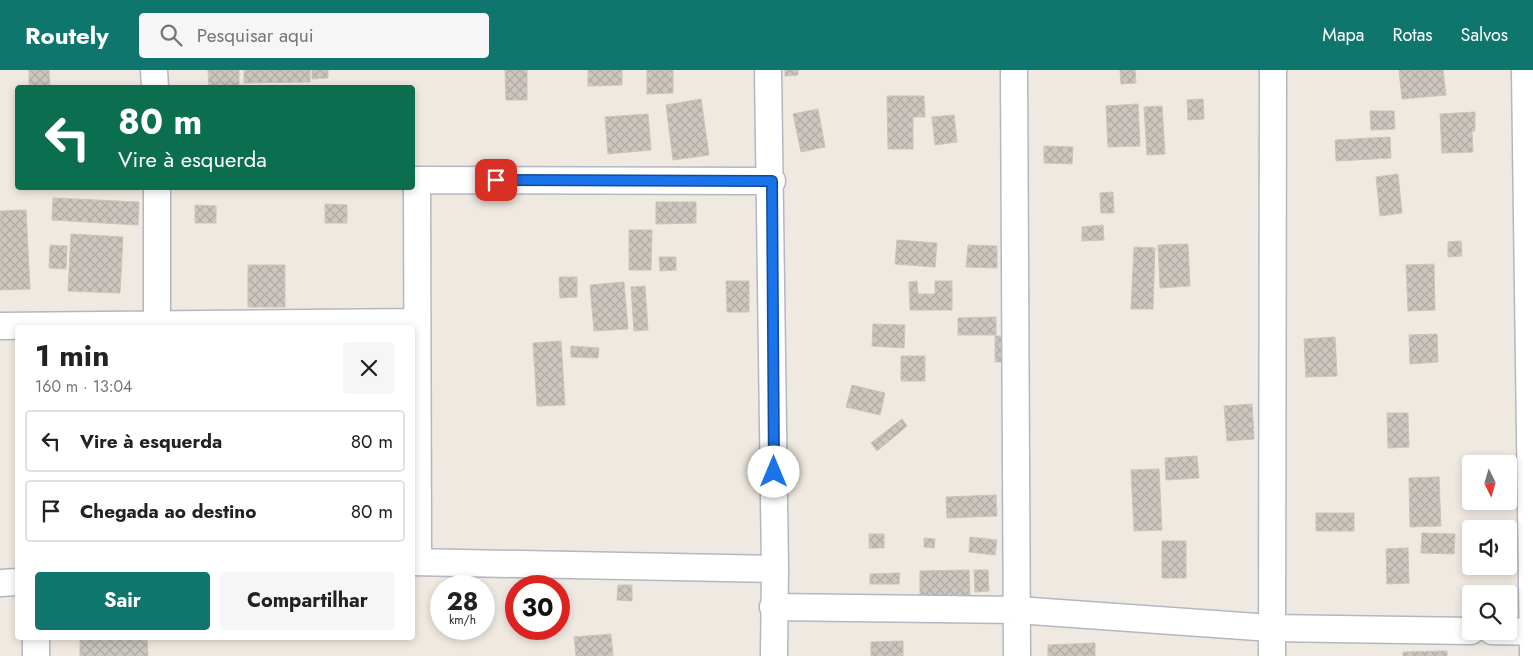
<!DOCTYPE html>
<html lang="pt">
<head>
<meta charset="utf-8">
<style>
  :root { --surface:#fff; --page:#f6f6f6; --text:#222; --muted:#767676; --line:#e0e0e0; --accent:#0f766e }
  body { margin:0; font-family:Jost,sans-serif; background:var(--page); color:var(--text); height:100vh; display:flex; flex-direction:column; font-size:19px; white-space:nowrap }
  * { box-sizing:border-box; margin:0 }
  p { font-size:16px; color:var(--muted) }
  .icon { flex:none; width:28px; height:28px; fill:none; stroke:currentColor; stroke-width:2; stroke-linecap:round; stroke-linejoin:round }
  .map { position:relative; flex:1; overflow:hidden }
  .side { position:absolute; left:15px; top:255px; width:400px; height:315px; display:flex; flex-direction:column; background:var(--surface); border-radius:5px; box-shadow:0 2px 8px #0003 }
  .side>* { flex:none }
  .guide { position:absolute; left:15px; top:15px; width:400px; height:105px; border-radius:5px; box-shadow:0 2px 8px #0003; background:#0b6e4f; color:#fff; overflow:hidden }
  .needle { width:32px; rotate:175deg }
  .buttons { position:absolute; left:1462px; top:385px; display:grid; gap:10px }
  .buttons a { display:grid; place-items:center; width:55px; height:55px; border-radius:5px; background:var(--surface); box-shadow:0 2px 8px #0003; font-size:25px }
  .speed { position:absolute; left:430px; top:505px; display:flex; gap:10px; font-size:25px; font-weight:700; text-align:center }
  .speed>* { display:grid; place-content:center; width:65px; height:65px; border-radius:50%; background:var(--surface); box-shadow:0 2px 8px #0003; line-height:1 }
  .speed small { font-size:12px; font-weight:400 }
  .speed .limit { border:8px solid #d22; background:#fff; color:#111 }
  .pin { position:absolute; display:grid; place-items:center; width:42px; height:42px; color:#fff; margin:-21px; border-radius:10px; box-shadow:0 2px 8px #0006 }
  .me { position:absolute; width:55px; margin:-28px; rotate:0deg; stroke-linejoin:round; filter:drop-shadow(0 0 4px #0008) }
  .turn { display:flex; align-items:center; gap:18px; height:105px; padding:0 20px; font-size:22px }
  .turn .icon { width:65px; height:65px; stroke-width:2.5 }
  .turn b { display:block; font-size:35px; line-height:42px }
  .round { display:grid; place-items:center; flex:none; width:52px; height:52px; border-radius:5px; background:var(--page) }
  .overview { display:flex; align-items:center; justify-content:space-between; height:85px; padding:0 20px }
  h1 { font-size:30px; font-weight:700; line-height:38px }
  .button { display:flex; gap:10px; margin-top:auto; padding:10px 20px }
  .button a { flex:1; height:58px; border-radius:5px; background:var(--accent); color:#fff; font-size:20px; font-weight:700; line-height:58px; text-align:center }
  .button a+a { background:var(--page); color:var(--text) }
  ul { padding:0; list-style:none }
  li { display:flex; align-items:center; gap:15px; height:62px; margin:0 10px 8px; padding:0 10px; border:2px solid var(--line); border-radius:5px }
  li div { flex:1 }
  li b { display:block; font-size:19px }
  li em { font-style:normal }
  header { display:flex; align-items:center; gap:30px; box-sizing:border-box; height:70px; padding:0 25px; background:var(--accent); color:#fff }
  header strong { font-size:24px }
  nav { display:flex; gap:28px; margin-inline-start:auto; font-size:18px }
  .search { width:350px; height:45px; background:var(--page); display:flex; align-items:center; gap:12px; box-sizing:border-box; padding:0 18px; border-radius:5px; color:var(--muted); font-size:19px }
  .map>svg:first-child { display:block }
  .building { fill:url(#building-cross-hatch); stroke:#cbc5ba }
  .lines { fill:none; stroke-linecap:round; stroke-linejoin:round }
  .minor-casing { stroke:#b4b7c1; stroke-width:29 }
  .minor { stroke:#fff; stroke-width:26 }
  .route-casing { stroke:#114b97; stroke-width:12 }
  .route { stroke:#1a73e8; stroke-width:9 }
</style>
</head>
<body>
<header>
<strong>Routely</strong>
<div class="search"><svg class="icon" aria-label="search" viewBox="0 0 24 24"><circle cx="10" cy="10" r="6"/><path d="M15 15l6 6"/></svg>Pesquisar aqui</div>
<nav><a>Mapa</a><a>Rotas</a><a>Salvos</a></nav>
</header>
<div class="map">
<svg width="1533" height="586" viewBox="0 0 1533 586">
  <defs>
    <pattern id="building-cross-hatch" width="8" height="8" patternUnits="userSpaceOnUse" patternTransform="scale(1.25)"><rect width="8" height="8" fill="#cbc7bf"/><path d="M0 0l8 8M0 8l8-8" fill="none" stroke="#afaba4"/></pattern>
  </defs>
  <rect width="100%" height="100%" fill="#efe9e1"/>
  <!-- building -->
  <path class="building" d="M 29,0 L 49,0 L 50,18 L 29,18 Z
    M 208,0 L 239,0 L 239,18 L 209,18 Z
    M 244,0 L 310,0 L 310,12 L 244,13 Z
    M 312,0 L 328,0 L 328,8 L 312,9 Z
    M 505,0 L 527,0 L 527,30 L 506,30 Z
    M 588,0 L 622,0 L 622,15 L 588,16 Z
    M 647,0 L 673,0 L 673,23 L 647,24 Z
    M 785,0 L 798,0 L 798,5 L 785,6 Z
    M 1120,0 L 1135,0 L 1136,13 L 1121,14 Z
    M 1399,0 L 1443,0 L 1446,25 L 1402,29 Z
    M 887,26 L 924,26 L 925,47 L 913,47 L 913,79 L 888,79 Z
    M 701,29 L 709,85 L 673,90 L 666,35 Z
    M 1203,29 L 1204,49 L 1188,50 L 1187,30 Z
    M 1138,34 L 1140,76 L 1108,77 L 1106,36 Z
    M 1162,36 L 1165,84 L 1147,85 L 1144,37 Z
    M 818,39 L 825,77 L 801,82 L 793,44 Z
    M 1370,41 L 1394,41 L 1395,59 L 1371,60 Z
    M 1475,42 L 1475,61 L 1472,61 L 1473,82 L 1442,83 L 1440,44 Z
    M 648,44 L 651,80 L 608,84 L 605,47 Z
    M 954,45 L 957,72 L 935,75 L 932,47 Z
    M 1390,67 L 1391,88 L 1336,91 L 1335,70 Z
    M 1044,76 L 1073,77 L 1072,94 L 1044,93 Z
    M 1398,104 L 1402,143 L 1380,146 L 1376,107 Z
    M 1113,122 L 1114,143 L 1101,143 L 1100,123 Z
    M 53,128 L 139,132 L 138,155 L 52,150 Z
    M 656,132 L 696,132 L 696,153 L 656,154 Z
    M 325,134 L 347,135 L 347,153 L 325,153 Z
    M 195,135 L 216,136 L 216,153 L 195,153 Z
    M 26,140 L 30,219 L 0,220 L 0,141 Z
    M 1103,155 L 1104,170 L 1082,171 L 1082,157 Z
    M 629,160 L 652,160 L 651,200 L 629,200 Z
    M 71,164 L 123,167 L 120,223 L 68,221 Z
    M 897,170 L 937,173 L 935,197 L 895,194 Z
    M 1461,171 L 1462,186 L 1448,187 L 1448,172 Z
    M 1188,174 L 1190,216 L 1160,218 L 1158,175 Z
    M 50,175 L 67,176 L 66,199 L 49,198 Z
    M 968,175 L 997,176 L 997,198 L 966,197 Z
    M 1134,177 L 1155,178 L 1153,239 L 1131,239 Z
    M 659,187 L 676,187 L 676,200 L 660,201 Z
    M 1434,194 L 1435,240 L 1408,241 L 1406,195 Z
    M 248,195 L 285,195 L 285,237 L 248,237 Z
    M 559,207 L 577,207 L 577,227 L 560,228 Z
    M 726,211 L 749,211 L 749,242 L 727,242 Z
    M 917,211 L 918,224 L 935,224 L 935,211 L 952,211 L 952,240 L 910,240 L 909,212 Z
    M 624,212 L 628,259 L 594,261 L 590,215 Z
    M 645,216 L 648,260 L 634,261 L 631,217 Z
    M 996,247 L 996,265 L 958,265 L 958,248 Z
    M 873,254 L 905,255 L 904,278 L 872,276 Z
    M 1437,264 L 1438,292 L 1410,294 L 1409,265 Z
    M 995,266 L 1014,266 L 1014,292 L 995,292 Z
    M 1335,267 L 1337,306 L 1306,307 L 1304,269 Z
    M 561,271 L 565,335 L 537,336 L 533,273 Z
    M 571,276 L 599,278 L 598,288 L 571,287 Z
    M 901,286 L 925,286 L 925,311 L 901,311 Z
    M 852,315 L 885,323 L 880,345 L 846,337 Z
    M 1252,334 L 1254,369 L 1227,371 L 1224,336 Z
    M 1387,343 L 1408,343 L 1409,377 L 1388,378 Z
    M 902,349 L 907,356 L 877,381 L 871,373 Z
    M 1197,386 L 1199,408 L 1166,410 L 1165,388 Z
    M 1159,399 L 1162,460 L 1134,461 L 1131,400 Z
    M 1439,407 L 1441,456 L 1410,457 L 1409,408 Z
    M 996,425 L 997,446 L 947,448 L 946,427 Z
    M 1316,443 L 1354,443 L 1354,461 L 1316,461 Z
    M 1422,463 L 1455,464 L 1454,484 L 1421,483 Z
    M 869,464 L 884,464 L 884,478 L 869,478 Z
    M 970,467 L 997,470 L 995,485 L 969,482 Z
    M 924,468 L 935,469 L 934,478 L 924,477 Z
    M 1162,471 L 1186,471 L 1186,508 L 1162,508 Z
    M 1408,478 L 1409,513 L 1387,514 L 1386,479 Z
    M 969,500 L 970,527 L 920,528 L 920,501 Z
    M 974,500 L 988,500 L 989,521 L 975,522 Z
    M 900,503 L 899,514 L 870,514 L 870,504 Z
    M 618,515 L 632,515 L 632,531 L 617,530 Z
    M 611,564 L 613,586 L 576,586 L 574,567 Z
    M 80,568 L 147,568 L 148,586 L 80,586 Z
    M 903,571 L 903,586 L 871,586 L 871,572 Z
    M 1095,573 L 1095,586 L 1048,586 L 1048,575 Z
    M 1447,581 L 1447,586 L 1403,586 L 1403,582 Z"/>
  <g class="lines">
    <!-- minor casing -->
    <g class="minor-casing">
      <path id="minor" d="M 154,0 L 155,18
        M 768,0 L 775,499 L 774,586
        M 1014,0 L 1017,586
        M 1525,0 L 1533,584
        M 412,110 L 772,111
        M 417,110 L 418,492
        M 157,118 L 157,253
        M 0,256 L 417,252
        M 412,492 L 775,499
        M 0,513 L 18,512
        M 773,537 L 1017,540 L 1271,558 L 1471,561
        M 1492,561 L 1533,562
        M 36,568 L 36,586
        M 1272,586 L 1273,0"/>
    </g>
    <!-- minor -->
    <use href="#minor" class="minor"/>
  </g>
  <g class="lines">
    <!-- route casing -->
    <g class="route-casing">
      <path id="route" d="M 496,110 L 772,111 L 774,402"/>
    </g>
    <!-- route -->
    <use href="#route" class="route"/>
  </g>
</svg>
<div class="buttons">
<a><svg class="needle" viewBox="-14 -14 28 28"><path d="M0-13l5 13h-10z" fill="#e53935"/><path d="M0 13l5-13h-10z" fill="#767676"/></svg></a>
<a><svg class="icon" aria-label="sound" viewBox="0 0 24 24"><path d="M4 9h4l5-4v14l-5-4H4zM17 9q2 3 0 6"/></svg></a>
<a><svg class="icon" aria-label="search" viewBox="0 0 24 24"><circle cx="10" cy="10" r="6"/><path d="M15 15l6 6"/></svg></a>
</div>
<div class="speed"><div>28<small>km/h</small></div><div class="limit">30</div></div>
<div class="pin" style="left:496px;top:110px;background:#d93025"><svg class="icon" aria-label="arrive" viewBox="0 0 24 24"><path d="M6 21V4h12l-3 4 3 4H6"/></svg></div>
<svg class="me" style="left:774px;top:402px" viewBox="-20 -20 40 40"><circle r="19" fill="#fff"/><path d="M0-13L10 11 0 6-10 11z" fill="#1a73e8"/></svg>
<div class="guide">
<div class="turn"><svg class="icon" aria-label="left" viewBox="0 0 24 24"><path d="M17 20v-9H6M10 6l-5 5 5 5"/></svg><div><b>80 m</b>Vire à esquerda</div></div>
</div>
<section class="side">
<div class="overview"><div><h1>1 min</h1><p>160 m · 13:04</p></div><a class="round"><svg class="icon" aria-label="close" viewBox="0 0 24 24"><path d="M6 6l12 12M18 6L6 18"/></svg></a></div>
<ul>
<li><svg class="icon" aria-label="left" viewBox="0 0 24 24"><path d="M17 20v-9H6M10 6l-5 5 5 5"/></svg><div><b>Vire à esquerda</b></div><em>80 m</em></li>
<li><svg class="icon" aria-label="arrive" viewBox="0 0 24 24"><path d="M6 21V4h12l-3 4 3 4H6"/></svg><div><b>Chegada ao destino</b></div><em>80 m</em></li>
</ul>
<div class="button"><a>Sair</a><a>Compartilhar</a></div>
</section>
</div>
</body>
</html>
